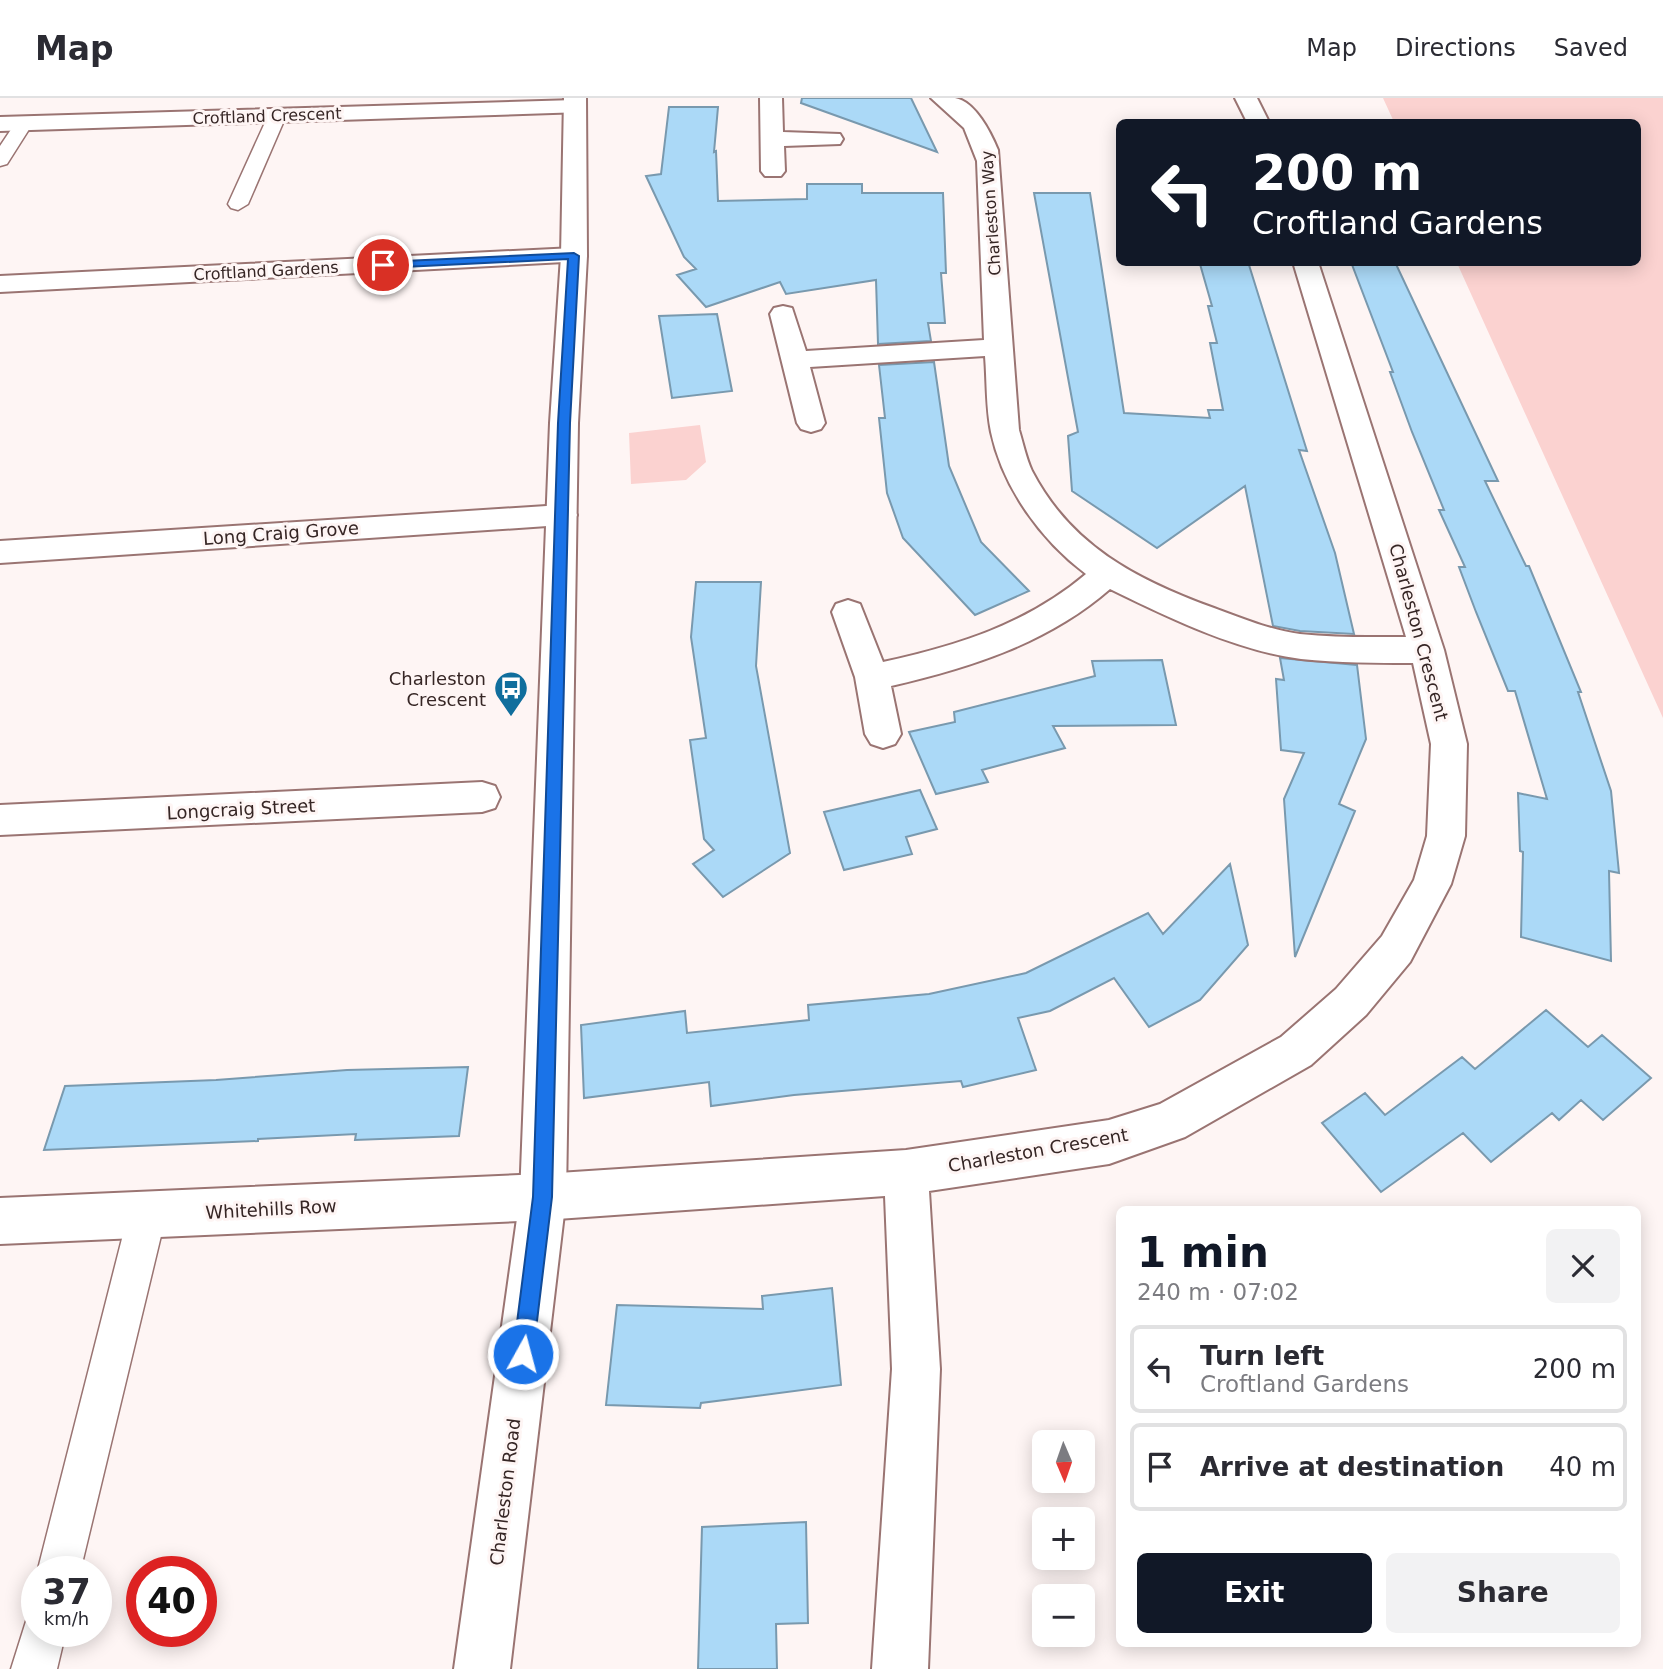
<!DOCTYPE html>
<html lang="en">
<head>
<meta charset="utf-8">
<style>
  :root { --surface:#fff; --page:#f2f2f3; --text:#2b2b33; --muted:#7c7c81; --line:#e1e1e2; --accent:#111827 }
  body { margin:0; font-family:"DejaVu Sans",sans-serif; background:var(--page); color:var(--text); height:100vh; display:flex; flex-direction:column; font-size:26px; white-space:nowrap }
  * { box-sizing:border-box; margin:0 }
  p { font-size:23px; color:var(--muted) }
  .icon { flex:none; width:38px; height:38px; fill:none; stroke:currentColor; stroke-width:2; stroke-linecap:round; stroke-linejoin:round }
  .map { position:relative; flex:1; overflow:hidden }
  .details { position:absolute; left:1116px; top:1108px; width:525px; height:441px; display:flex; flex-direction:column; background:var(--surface); border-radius:10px; box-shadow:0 4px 18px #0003 }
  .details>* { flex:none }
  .guide { position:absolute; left:1116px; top:21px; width:525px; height:147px; border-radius:10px; box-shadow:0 4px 18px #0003; background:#111827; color:#fff; overflow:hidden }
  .needle { width:46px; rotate:178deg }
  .tools { position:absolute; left:1032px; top:1332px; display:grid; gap:14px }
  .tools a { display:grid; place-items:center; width:63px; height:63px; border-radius:10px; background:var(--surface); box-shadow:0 4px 18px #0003; font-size:35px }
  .speed { position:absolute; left:21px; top:1458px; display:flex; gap:14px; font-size:35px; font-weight:700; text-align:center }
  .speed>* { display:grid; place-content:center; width:91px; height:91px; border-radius:50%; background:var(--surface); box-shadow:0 4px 18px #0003; line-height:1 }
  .speed small { font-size:18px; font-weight:400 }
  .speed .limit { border:10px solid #d22; background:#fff; color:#111 }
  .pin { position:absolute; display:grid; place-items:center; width:60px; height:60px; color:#fff; margin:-30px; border:4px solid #fff; border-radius:50%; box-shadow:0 2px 7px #0007 }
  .me { position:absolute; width:77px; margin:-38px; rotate:7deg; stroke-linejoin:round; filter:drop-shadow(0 0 5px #0008) }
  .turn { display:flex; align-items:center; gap:24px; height:147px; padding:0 21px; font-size:32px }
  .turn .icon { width:91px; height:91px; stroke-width:2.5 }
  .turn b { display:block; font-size:49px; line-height:60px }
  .round { display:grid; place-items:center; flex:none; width:74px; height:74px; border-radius:10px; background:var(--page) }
  .headline { display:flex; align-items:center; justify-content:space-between; height:119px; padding:0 21px }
  h1 { font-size:42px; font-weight:700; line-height:52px; color:var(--accent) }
  .cta { display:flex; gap:14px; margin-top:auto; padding:14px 21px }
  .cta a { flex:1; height:80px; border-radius:10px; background:var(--accent); color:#fff; font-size:28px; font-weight:700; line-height:80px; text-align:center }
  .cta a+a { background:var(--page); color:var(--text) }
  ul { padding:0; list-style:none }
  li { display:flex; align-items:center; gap:21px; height:88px; margin:0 14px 10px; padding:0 7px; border:4px solid var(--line); border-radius:10px }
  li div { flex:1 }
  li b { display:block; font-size:26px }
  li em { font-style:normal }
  header { display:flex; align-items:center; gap:42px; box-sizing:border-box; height:98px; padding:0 35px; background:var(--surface); border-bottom:2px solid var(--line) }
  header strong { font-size:33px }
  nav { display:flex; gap:38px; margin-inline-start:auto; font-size:24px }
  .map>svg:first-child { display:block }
  .green { fill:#fbd2d0 }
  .building { fill:#abd9f7; stroke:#7999ae; stroke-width:2 }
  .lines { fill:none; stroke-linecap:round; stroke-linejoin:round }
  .service-casing { stroke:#9a7472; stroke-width:3 }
  .minor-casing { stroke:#9a7472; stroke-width:4 }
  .tertiary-casing { stroke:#9a7472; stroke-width:4 }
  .service { fill:#fff; fill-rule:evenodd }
  .minor { fill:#fff; fill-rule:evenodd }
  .tertiary { fill:#fff; fill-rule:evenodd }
  .route { fill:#1a73e8; stroke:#114b97; stroke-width:2 }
  .labels { text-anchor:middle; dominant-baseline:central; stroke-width:6; stroke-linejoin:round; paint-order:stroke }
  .far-street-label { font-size:16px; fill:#362625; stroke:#fef5f4 }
  .street-label { font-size:18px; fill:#362625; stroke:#fef5f4 }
  .poi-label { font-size:18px; fill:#362625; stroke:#fef5f4; text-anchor:end }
</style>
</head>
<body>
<header>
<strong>Map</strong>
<nav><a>Map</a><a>Directions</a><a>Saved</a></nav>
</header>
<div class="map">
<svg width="1663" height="1571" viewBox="0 0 1663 1571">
  <rect width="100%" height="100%" fill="#fef5f4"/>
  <!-- green -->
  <path class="green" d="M 1383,0 L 1663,0 L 1663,620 L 1457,165 L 1638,164 L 1638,24 L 1394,24 Z
    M 700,327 L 706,364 L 686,382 L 631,386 L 629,335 Z"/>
  <!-- building -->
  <path class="building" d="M 802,0 L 911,0 L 937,54 L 801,5 Z
    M 669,9 L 718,9 L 714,54 L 716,53 L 718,103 L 807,101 L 807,86 L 862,86 L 862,95 L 943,95 L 946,175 L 941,175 L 945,225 L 928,225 L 931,243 L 878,246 L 876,182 L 786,196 L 780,184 L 706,209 L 677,177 L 696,171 L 684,159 L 646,78 L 661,76 Z
    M 1034,95 L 1090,95 L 1124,315 L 1210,320 L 1208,312 L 1223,312 L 1210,245 L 1217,245 L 1208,208 L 1212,208 L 1200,166 L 1249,167 L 1307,353 L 1299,352 L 1335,455 L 1354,536 L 1300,533 L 1273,528 L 1245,388 L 1157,450 L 1072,393 L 1068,338 L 1078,334 Z
    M 1351,164 L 1395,164 L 1498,383 L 1485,383 L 1526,468 L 1529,468 L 1581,594 L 1578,594 L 1611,693 L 1619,775 L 1609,773 L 1611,863 L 1521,839 L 1523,754 L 1520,753 L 1518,695 L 1547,701 L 1515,593 L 1508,593 L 1476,514 L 1459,469 L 1465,469 L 1439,412 L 1444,412 L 1412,334 L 1390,274 L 1393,274 Z
    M 717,216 L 732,293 L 672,300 L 659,218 Z
    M 934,264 L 949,368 L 981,444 L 1029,493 L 975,517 L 903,440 L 887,395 L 879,320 L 885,320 L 879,267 Z
    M 696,484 L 761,484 L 756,568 L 790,755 L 723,799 L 693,766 L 714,752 L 704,741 L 690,642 L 706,640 L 691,539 Z
    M 1280,560 L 1357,567 L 1366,641 L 1339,706 L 1355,713 L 1295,859 L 1284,701 L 1304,655 L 1281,652 L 1276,581 L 1284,582 Z
    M 1162,562 L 1176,627 L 1053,628 L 1065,650 L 982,672 L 988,684 L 936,696 L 909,634 L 955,624 L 954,614 L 1095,578 L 1092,563 Z
    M 920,692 L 937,731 L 906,739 L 912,756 L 844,772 L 824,714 Z
    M 1230,766 L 1248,847 L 1200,902 L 1149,929 L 1114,880 L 1050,913 L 1018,920 L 1036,972 L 963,989 L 961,983 L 794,997 L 711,1008 L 709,984 L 584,1000 L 581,927 L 685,913 L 687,935 L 809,922 L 808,907 L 929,896 L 1026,875 L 1148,815 L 1163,836 Z
    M 1546,912 L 1588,949 L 1602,937 L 1651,980 L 1603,1022 L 1581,1002 L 1559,1022 L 1552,1015 L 1491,1064 L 1463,1035 L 1381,1094 L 1322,1025 L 1365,995 L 1385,1017 L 1462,959 L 1475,971 Z
    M 468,969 L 459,1038 L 355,1042 L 356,1036 L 258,1041 L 258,1043 L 44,1052 L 65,988 L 216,982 L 347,972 Z
    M 832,1190 L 841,1287 L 701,1305 L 700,1310 L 606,1307 L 617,1207 L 763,1211 L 762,1198 Z
    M 806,1424 L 808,1525 L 776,1526 L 777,1571 L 698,1571 L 702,1429 Z"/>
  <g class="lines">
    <!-- service casing -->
    <g class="service-casing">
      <path id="service" d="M 277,13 L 286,18 L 248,106 L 238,112 L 231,110 L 228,106 L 268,18 Z
        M 24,20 L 33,25 L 7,66 L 0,68 L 0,48 L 18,21 Z
        M 147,1098 L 160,1104 L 166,1117 L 80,1474 L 37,1475 L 128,1117 L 134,1104 Z
        M 37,1514 L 37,1533 L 66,1533 L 57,1571 L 11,1571 L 28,1517 Z"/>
    </g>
    <!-- minor casing -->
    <g class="minor-casing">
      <path id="minor" d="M 760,0 L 782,0 L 783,34 L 840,36 L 843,41 L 840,46 L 784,48 L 785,73 L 781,78 L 765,78 L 761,73 Z
        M 931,0 C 939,0 947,0 955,0 C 975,3 991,35 998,52 L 1019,332 C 1023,345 1026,360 1032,373 C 1071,448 1137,482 1214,510 C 1241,520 1270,532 1300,536 C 1335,540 1371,539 1406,539 L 1293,164 L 1318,164 L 1444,552 L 1467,646 L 1465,738 L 1451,786 L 1410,864 L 1366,917 L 1311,967 L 1185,1039 L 1109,1066 L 929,1093 L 940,1271 L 928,1571 L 872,1571 L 892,1271 L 885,1098 L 543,1122 L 0,1146 L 0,1100 L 543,1076 L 906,1052 L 1109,1022 L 1160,1006 L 1281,939 L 1336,891 L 1382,838 L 1414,782 L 1427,738 L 1431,646 L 1413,565 C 1376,565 1338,565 1301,561 C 1237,553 1167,519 1110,491 C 1048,545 970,570 891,588 L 901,636 L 895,646 L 883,650 L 871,646 L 865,636 L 855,579 L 832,514 L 836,506 L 848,502 L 860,506 L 883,564 C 957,548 1027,526 1086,476 C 1041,442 1003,390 991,334 C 986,310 987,283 985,258 L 810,269 L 825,325 L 821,331 L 811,334 L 801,331 L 797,325 L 770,216 L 774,210 L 783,208 L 792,210 L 806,253 L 984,242 L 977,63 L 964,30 Z
        M 1235,0 L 1257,0 L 1269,24 L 1247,24 Z
        M 575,2 L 583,4 L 586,9 L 583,14 L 0,33 L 0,19 Z
        M 574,150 L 583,153 L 587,158 L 583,163 L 0,194 L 0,178 Z
        M 562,407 L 573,410 L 577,417 L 573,424 L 562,427 L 0,465 L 0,443 Z
        M 482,684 L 495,688 L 500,699 L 495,710 L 482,714 L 0,737 L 0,707 Z"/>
    </g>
    <!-- tertiary casing -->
    <g class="tertiary-casing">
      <path id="tertiary" d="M 564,0 L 586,0 L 587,158 L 578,325 L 566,1099 L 510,1571 L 454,1571 L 520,1099 L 550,325 L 561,158 Z"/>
    </g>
    <!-- service -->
    <use href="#service" class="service"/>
    <!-- minor -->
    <use href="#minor" class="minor"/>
    <!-- tertiary -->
    <use href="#tertiary" class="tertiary"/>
  </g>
  <!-- route -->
  <path class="route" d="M 574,155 L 579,158 L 570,325 L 552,1099 L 533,1256 L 530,1263 L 523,1266 L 515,1263 L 513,1256 L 533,1099 L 558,325 L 568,161 L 383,170 L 377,167 L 383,164 Z"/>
  <!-- icons -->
  <defs>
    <g id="bus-pin" transform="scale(1.75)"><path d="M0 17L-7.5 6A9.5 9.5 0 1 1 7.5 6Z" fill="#106e9d" stroke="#fef5f4"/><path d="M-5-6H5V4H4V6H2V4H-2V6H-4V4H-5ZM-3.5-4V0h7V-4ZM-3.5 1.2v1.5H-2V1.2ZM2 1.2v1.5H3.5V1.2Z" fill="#fff"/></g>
  </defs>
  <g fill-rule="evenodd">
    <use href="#bus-pin" x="511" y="590"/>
  </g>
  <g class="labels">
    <!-- far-street labels -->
    <g class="far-street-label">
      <text transform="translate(267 18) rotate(-2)">Croftland Crescent</text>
      <text transform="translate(991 115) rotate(-94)">Charleston Way</text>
      <text transform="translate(266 173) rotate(-3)">Croftland Gardens</text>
    </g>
    <!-- street labels -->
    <g class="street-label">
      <text transform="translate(281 435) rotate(-4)">Long Craig Grove</text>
      <text transform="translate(1419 534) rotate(75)">Charleston Crescent</text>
      <text transform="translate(241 711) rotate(-3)">Longcraig Street</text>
      <text transform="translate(1038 1052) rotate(-10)">Charleston Crescent</text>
      <text transform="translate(271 1111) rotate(-3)">Whitehills Row</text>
      <text transform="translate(505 1394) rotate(-83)">Charleston Road</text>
    </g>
    <!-- poi labels -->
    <g class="poi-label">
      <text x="486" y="580">Charleston<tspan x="486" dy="21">Crescent</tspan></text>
    </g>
  </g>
</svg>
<div class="tools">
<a><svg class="needle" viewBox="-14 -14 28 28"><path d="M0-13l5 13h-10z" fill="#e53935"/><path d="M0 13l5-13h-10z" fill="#7c7c81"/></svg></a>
<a>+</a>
<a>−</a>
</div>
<div class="speed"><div>37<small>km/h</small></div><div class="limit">40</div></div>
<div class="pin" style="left:383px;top:167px;background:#d93025"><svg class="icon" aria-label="arrive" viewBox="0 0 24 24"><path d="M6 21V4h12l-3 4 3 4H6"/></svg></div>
<svg class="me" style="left:523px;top:1256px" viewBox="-20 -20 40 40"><circle r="17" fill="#1a73e8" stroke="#fff" stroke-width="3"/><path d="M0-11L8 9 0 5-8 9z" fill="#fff"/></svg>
<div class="guide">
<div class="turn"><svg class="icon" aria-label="left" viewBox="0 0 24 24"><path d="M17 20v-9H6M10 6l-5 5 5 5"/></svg><div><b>200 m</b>Croftland Gardens</div></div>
</div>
<section class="details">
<div class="headline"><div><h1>1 min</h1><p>240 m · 07:02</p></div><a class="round"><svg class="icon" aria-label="close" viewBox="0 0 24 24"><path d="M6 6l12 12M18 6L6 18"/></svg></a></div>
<ul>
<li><svg class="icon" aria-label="left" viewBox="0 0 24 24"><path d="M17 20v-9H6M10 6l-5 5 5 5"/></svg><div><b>Turn left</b><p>Croftland Gardens</p></div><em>200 m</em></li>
<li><svg class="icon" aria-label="arrive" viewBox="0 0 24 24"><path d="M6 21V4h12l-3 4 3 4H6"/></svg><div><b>Arrive at destination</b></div><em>40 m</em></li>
</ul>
<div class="cta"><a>Exit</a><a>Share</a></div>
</section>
</div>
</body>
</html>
